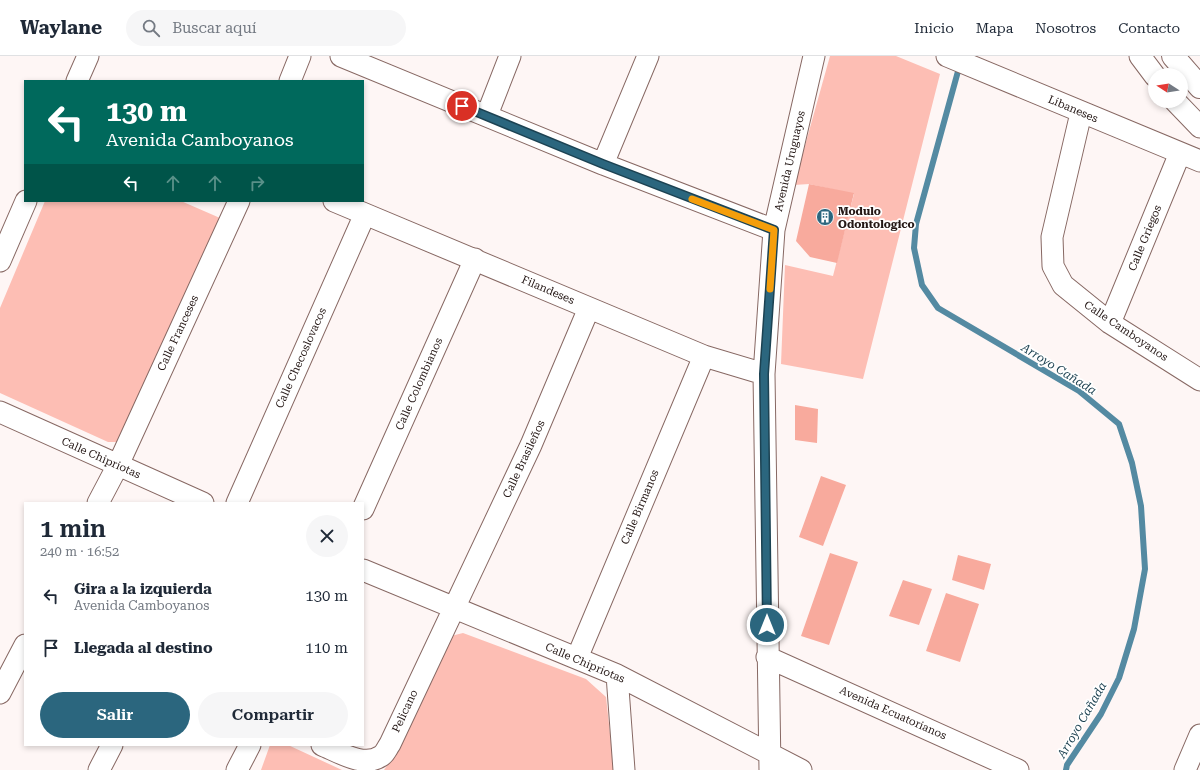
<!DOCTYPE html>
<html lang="es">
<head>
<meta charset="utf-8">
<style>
  :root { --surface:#fff; --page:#f6f6f7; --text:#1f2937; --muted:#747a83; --line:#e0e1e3; --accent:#2b667e }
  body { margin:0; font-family:"Roboto Serif",serif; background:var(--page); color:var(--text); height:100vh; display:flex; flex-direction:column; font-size:15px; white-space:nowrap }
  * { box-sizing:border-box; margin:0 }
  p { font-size:13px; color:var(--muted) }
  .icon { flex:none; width:22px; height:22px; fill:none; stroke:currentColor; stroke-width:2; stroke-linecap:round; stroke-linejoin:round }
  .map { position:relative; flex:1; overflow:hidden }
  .panel { position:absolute; left:24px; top:446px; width:340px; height:244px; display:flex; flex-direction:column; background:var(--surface); border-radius:0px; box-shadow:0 2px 6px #0003 }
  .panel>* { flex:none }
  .hud { position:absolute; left:24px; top:24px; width:340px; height:122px; border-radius:0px; box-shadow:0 2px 6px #0003; background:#00695c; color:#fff; overflow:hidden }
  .needle { width:26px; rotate:282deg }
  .controls { position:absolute; left:1148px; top:12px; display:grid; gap:8px }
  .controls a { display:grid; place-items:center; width:40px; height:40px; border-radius:50%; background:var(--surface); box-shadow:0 2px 6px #0003; font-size:20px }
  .pin { position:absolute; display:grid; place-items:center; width:34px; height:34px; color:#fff; margin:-17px; border:2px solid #fff; border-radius:50%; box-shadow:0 1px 4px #0007 }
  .me { position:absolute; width:44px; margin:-22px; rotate:0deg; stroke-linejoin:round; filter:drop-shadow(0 0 3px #0008) }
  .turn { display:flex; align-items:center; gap:14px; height:84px; padding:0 16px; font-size:18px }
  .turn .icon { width:52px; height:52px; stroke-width:2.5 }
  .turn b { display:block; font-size:28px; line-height:34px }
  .lanes { display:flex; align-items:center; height:38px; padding:0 16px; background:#0003; justify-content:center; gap:20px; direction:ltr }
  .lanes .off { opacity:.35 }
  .round { display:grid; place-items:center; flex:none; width:42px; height:42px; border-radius:21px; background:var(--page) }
  .headline { display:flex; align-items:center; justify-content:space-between; height:68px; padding:0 16px }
  h1 { font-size:24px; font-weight:600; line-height:30px }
  .cta { display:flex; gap:8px; margin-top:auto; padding:8px 16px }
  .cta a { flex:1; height:46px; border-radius:24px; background:var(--accent); color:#fff; font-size:16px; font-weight:600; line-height:46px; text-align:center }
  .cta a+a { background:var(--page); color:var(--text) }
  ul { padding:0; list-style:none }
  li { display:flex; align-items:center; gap:12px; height:52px; padding:0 16px }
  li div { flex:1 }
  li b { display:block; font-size:15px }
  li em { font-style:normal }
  header { display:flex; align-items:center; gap:24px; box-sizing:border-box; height:56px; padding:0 20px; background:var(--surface); border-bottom:1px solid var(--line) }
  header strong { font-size:19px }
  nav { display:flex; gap:22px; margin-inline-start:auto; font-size:14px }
  .search { width:280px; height:36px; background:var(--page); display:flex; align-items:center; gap:10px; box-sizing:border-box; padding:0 14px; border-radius:22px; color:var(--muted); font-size:15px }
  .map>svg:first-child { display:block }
  .green { fill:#fdbeb4 }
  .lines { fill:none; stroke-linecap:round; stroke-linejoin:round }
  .stream { stroke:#548aa2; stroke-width:6 }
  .building { fill:#f8aa9d }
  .street-casing { stroke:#876863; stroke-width:23 }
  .secondary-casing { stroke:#876863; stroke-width:24 }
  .street { stroke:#fff; stroke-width:21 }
  .secondary { stroke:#fff; stroke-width:22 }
  .route-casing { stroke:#1c4252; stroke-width:10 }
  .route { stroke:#2b667e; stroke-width:7 }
  .slow { stroke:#f59e0b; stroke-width:7 }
  .labels { text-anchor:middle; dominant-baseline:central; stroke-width:3.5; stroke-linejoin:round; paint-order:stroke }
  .street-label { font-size:11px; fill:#241715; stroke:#fff }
  .poi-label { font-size:11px; font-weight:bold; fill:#241715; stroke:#fff; text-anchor:start }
  .water-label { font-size:12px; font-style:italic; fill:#183d4d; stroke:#fff }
</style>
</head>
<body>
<header>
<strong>Waylane</strong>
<div class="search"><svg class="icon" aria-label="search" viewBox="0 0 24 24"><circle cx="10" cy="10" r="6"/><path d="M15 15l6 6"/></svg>Buscar aquí</div>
<nav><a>Inicio</a><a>Mapa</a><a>Nosotros</a><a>Contacto</a></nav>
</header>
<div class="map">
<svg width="1200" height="714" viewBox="0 0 1200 714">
  <rect width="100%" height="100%" fill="#fef6f5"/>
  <!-- green -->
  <path class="green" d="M 830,0 L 896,0 L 940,18 L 863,323 L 781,308 L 785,209 L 833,220 L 854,138 L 809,128 L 794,129 Z
    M 45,145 L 181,145 L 220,162 L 119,386 L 108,386 L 0,337 L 0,252 Z
    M 463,577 L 586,623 L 606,641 L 614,714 L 384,714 L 393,700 L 451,580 Z
    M 270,689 L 288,689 L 342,714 L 261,714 Z"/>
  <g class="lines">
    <!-- stream -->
    <path class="stream" d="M 960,8 L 916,168 L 914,192 L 922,229 L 938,252 L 1079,335 L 1119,368 L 1132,407 L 1141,450 L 1145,513 L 1134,573 L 1119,622 L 1101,658 L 1067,709 L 1066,714"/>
  </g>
  <!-- building -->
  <path class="building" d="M 809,128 L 854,137 L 837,207 L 810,201 L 796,185 Z
    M 795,349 L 818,353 L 817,387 L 795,384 Z
    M 821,420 L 846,429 L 823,490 L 799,481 Z
    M 830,497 L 858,506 L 829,589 L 801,580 Z
    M 958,499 L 991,508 L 984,534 L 952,524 Z
    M 903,524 L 932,533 L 919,569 L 889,560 Z
    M 946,537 L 979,548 L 960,606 L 926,595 Z"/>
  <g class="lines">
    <!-- street casing -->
    <g class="street-casing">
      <path id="street" d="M 341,0 L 603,108 L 774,174
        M 947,0 L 1200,105
        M 1140,0 L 1155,20
        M 77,25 L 88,0
        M 290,25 L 300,0
        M 1175,45 L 1200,71
        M 1081,57 L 1052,181 L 1053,210 L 1063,229 L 1110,267 L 1200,324
        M 487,59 L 510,0
        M 603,108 L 648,0
        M 334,145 L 704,300 L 764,318
        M 0,205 L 26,145
        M 1110,267 L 1180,97
        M 0,356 L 203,447
        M 98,447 L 118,409 L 239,145
        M 237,447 L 365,158
        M 363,453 L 475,203
        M 363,514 L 617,619 L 801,714
        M 767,601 L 1018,714
        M 577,602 L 704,300
        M 617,619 L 624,714
        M 0,637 L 25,589
        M 322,689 C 339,696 364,712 381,700 C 385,698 387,692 390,688 L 531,389 L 589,252
        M 99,714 L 112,689
        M 237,714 L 250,689
        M 770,714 L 764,318 L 774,174 L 814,0
        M 1185,714 L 1200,679"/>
    </g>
    <!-- secondary casing -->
    <g class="secondary-casing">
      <path id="secondary" d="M 1173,0 L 1200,31"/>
    </g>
    <!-- street -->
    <use href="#street" class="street"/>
    <!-- secondary -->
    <use href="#secondary" class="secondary"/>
  </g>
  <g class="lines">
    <!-- route casing -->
    <g class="route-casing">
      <path id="route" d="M 462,50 L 603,108 L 774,174 L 764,318 L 767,569"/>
    </g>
    <!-- route -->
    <use href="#route" class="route"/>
    <!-- slow -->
    <path class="slow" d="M 692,143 L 774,174 L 770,233"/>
  </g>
  <!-- icons -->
  <defs>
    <g id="building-disc" transform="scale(0.9)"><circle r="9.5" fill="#2b667e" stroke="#fff"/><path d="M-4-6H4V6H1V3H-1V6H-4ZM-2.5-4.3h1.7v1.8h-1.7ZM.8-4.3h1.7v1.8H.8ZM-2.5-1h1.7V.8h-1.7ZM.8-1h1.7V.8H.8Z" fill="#fff"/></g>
  </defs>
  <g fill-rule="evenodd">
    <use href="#building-disc" x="825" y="161"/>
  </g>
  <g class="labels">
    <!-- street labels -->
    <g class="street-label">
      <text transform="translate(1073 53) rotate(23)">Libaneses</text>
      <text transform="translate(790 105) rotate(-77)">Avenida Uruguayos</text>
      <text transform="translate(1145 182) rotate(-68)">Calle Griegos</text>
      <text transform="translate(548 234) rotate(23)">Filandeses</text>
      <text transform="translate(1126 275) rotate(34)">Calle Camboyanos</text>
      <text transform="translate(178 277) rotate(-65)">Calle Franceses</text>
      <text transform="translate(301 302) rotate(-66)">Calle Checoslovacos</text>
      <text transform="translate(419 328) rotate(-66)">Calle Colombianos</text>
      <text transform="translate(101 402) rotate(24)">Calle Chipriotas</text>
      <text transform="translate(524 403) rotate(-65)">Calle Brasileños</text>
      <text transform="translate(640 451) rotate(-67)">Calle Birmanos</text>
      <text transform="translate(585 607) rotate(23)">Calle Chipriotas</text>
      <text transform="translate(405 655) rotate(-65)">Pelicano</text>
      <text transform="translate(893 657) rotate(24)">Avenida Ecuatorianos</text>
    </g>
    <!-- poi labels -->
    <g class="poi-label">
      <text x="838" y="155">Modulo<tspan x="838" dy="13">Odontologico</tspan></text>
    </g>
    <!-- water labels -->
    <g class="water-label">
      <text transform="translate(1059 313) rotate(32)">Arroyo Cañada</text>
      <text transform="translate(1082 664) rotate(-60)">Arroyo Cañada</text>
    </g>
  </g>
</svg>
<div class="controls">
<a><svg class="needle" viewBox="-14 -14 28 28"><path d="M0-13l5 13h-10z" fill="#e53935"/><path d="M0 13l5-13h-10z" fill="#747a83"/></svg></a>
</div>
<div class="pin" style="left:462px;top:50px;background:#d93025"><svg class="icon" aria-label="arrive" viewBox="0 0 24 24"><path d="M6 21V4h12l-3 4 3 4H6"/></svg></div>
<svg class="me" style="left:767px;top:569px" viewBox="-20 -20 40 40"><circle r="17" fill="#2b667e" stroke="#fff" stroke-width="3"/><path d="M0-11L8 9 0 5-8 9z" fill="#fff"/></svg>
<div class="hud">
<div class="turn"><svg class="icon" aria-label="left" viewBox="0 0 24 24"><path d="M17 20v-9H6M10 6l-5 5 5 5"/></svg><div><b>130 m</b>Avenida Camboyanos</div></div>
<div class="lanes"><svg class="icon" aria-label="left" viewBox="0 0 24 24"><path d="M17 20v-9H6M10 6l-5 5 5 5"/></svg><svg class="icon off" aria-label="ahead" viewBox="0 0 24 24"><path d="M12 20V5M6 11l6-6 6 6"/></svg><svg class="icon off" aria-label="ahead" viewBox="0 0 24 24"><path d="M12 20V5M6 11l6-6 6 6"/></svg><svg class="icon off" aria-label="right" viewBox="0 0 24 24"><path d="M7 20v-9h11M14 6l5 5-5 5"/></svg></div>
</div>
<section class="panel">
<div class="headline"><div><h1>1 min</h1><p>240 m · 16:52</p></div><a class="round"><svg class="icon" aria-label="close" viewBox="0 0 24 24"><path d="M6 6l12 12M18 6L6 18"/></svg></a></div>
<ul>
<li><svg class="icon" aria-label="left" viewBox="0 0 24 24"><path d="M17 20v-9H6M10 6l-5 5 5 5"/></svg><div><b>Gira a la izquierda</b><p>Avenida Camboyanos</p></div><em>130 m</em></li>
<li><svg class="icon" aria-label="arrive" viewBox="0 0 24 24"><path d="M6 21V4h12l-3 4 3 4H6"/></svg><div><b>Llegada al destino</b></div><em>110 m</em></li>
</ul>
<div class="cta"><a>Salir</a><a>Compartir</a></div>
</section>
</div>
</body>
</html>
